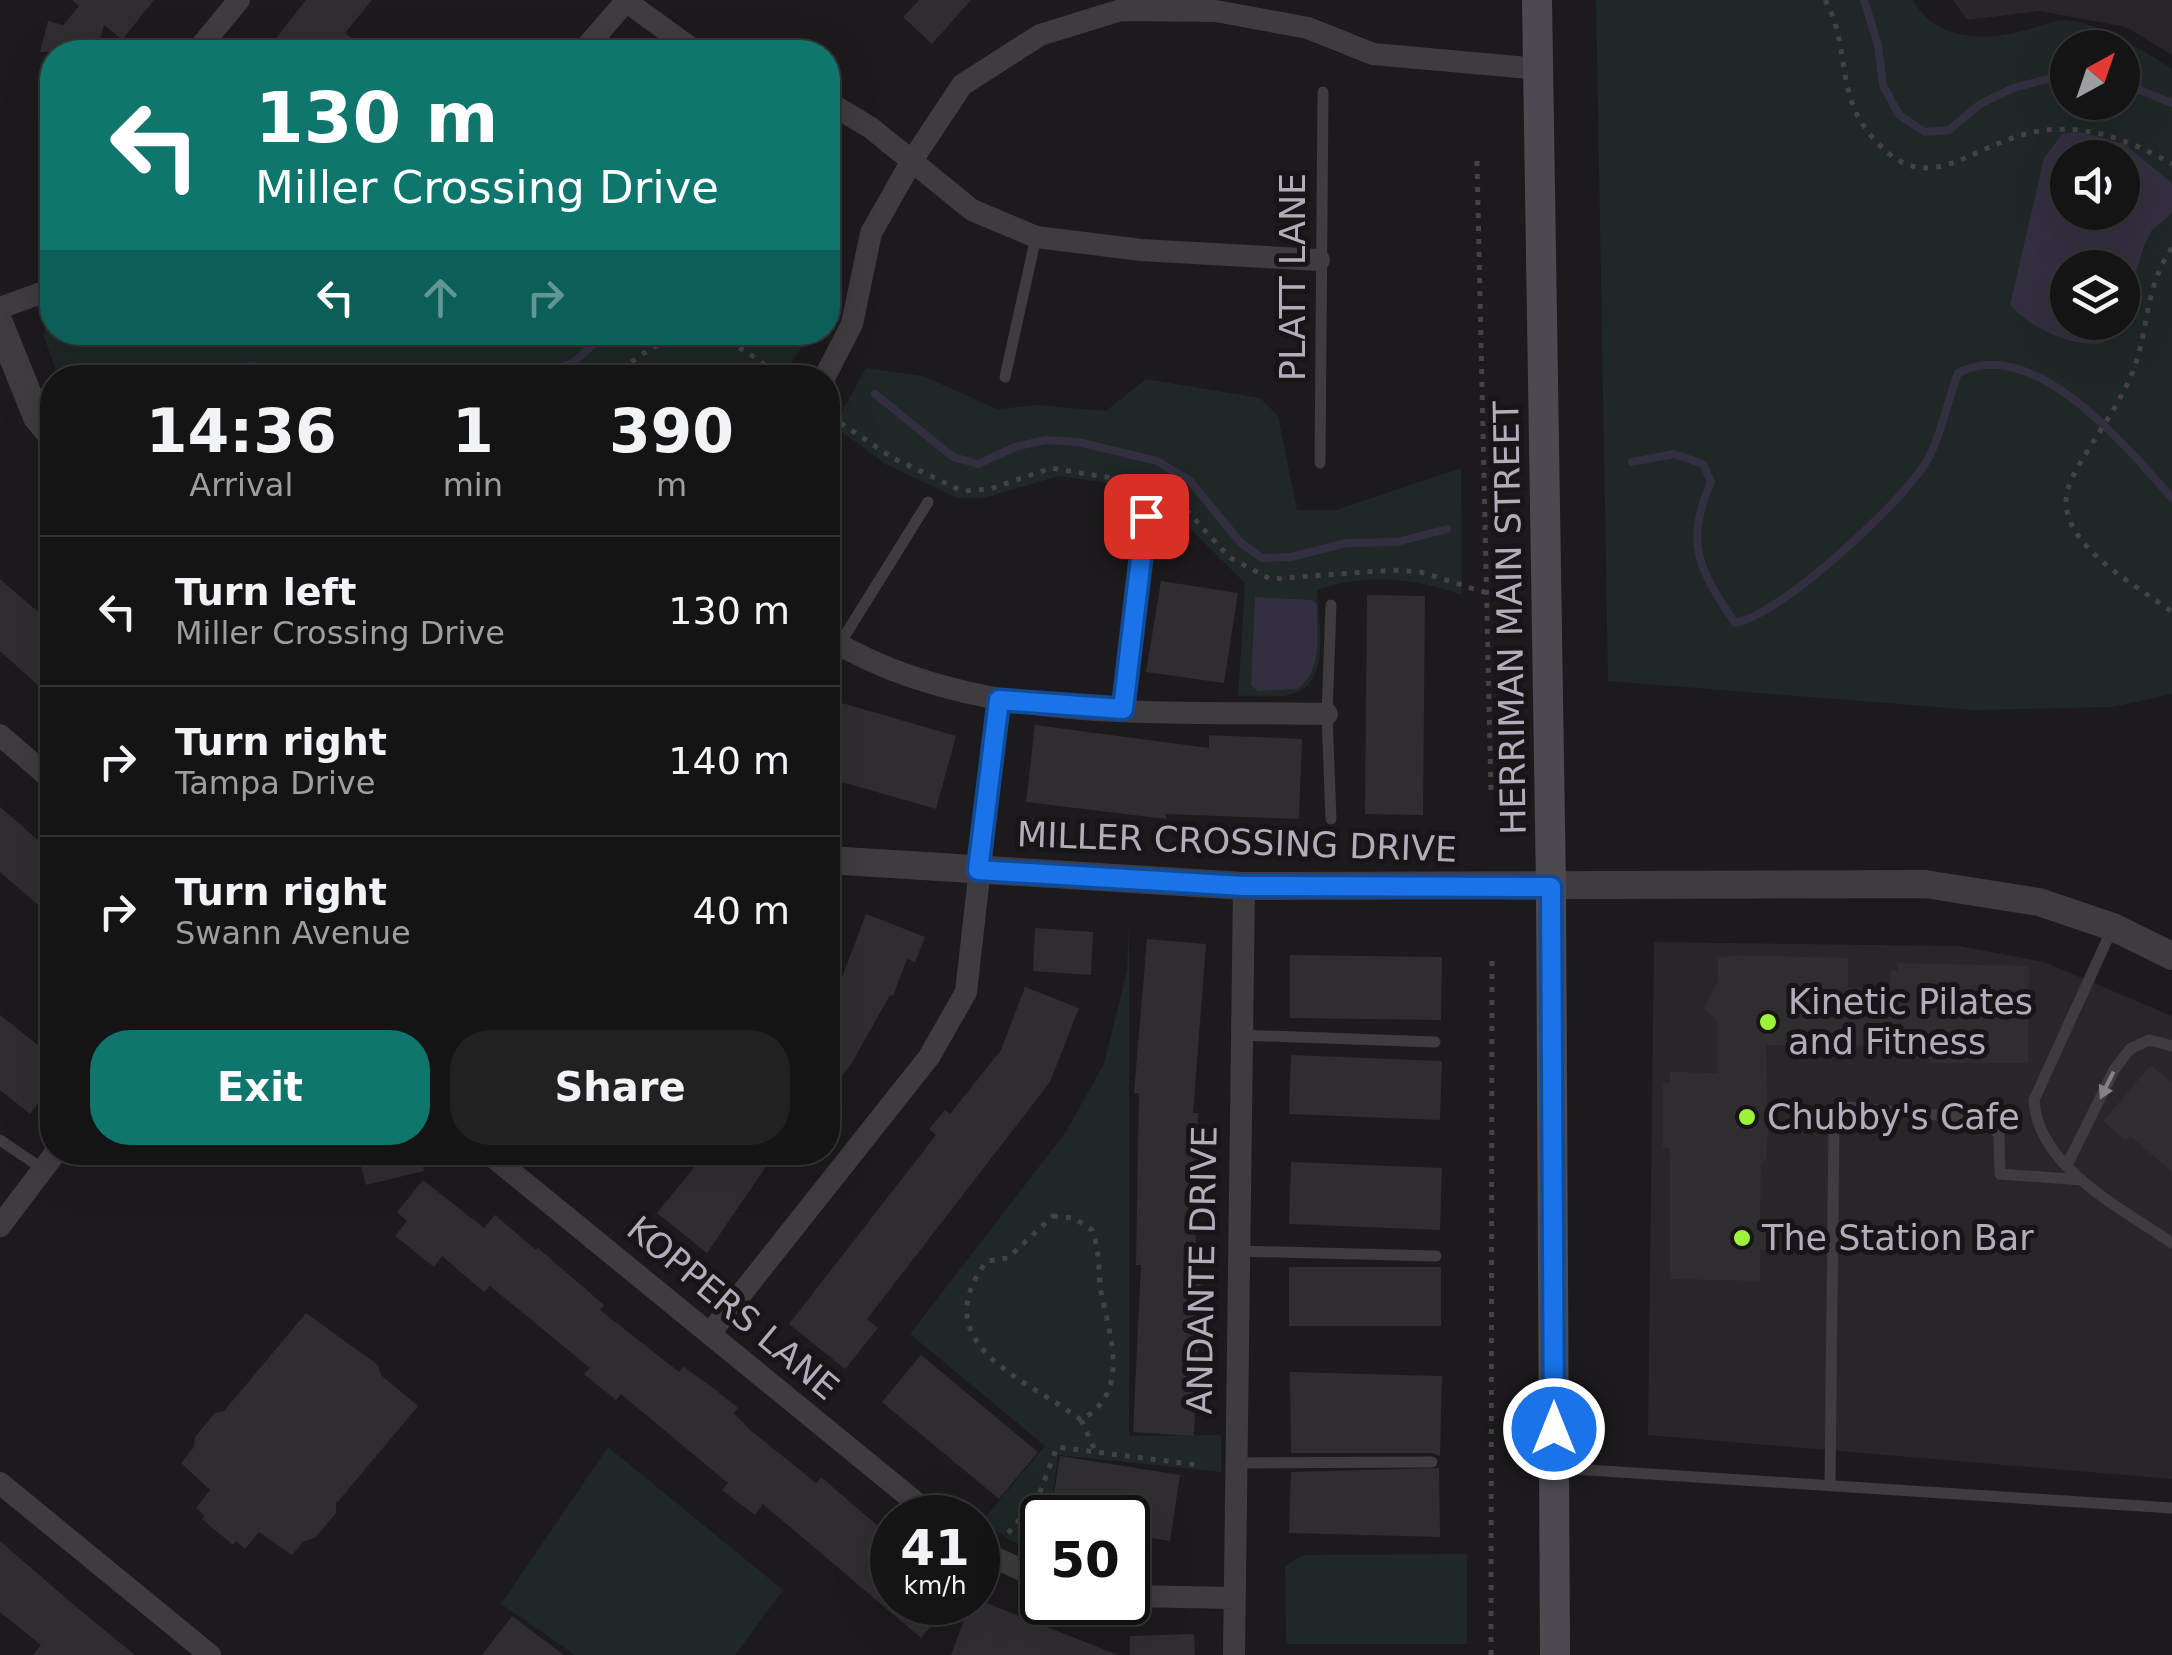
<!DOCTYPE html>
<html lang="en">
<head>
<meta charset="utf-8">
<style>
  :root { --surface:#151415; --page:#222122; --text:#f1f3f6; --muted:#9d9ea0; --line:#343334; --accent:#0f766e }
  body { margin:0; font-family:"DejaVu Sans",sans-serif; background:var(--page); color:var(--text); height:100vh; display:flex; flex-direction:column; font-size:38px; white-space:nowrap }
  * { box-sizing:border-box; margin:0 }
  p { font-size:32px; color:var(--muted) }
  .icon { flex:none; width:55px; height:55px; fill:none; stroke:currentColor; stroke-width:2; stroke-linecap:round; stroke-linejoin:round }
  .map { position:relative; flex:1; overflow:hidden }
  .sheet { position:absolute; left:40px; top:365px; width:800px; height:800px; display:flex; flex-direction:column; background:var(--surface); border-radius:40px; box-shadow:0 10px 40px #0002,0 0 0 2px var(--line) }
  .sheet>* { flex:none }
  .top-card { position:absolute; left:40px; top:40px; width:800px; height:305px; border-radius:40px; box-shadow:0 10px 40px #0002,0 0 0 2px var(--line); background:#0f766e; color:#fff; overflow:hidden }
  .needle { width:65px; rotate:40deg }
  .tools { position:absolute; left:2050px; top:30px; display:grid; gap:20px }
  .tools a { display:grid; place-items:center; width:90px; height:90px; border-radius:50%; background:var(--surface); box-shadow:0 10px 40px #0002,0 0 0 2px var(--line); font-size:50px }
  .speed { position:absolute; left:870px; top:1495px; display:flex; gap:20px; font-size:50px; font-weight:700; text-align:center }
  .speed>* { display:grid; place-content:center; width:130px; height:130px; border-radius:50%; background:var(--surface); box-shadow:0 10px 40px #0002,0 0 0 2px var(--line); line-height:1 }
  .speed small { font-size:25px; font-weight:400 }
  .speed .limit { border:5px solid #111; border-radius:15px; background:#fff; color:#111 }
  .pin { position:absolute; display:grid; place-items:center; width:85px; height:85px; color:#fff; margin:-42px; border-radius:20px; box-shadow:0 5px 15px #0006 }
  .me { position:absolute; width:110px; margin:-55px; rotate:0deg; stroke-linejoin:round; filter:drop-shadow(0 0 8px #0008) }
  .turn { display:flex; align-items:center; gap:35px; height:210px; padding:0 50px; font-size:45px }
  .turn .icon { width:130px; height:130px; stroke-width:2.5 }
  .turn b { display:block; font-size:70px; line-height:85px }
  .lanes { display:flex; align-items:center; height:95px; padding:0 50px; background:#0003; justify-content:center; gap:50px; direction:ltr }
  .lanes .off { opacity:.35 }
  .eta { display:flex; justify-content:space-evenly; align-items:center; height:170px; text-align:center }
  .eta b { font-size:60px; font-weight:800; line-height:70px }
  .button { display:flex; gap:20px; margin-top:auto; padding:20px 50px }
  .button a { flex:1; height:115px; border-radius:40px; background:var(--accent); color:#fff; font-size:40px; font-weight:800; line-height:115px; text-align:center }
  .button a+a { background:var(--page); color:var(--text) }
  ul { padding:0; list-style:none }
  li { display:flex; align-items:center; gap:30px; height:150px; padding:0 50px; border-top:2px solid var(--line) }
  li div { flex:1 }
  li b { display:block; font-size:38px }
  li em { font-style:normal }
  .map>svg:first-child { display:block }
  .built { fill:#282629 }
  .green { fill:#1f2727; fill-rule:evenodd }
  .water { fill:#332f40; fill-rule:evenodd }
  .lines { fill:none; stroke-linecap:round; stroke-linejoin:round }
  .stream { stroke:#332f40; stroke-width:8 }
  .building { fill:#2f2d30 }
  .path { stroke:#444148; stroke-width:5; stroke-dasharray:5 8; stroke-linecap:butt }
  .service { stroke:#3f3b41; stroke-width:11 }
  .minor { stroke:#3f3b41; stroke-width:22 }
  .tertiary { stroke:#3f3b41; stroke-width:28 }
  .secondary { stroke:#4d4951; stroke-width:30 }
  .oneway { fill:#857f8a }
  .route-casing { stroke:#114b97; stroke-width:25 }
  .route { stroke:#1a73e8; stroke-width:18 }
  .poi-dot { fill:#9cf33a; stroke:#171517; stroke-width:4 }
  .labels { text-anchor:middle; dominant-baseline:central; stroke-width:10; stroke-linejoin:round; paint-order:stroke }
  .street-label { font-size:35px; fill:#b4acbb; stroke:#171517 }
  .poi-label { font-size:35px; fill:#b4acbb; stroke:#171517; text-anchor:start }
</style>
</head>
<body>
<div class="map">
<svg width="2172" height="1655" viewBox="0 0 2172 1655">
  <rect width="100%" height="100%" fill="#1c1a1c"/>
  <!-- built -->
  <path class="built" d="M 1953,0 L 2172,0 L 2172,55 L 2126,27 L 2040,11 L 1967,20 Z
    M 1654,942 L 1959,946 L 2044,962 L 2172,1016 L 2172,1479 L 1648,1435 Z"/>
  <!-- green -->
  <path class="green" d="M 1596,0 L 1913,0 C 1937,43 1989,41 2030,29 C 2041,26 2056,19 2067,20 C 2104,25 2142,50 2172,69 L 2172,694 L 2113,707 L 1974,710 L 1608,681 ZM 2068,48 L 2122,48 L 2122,102 L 2068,102 ZM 2068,158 L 2122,158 L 2122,212 L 2068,212 ZM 2068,268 L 2122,268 L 2122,322 L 2068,322 Z
    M 52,312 L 52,332 L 811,333 L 782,377 L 59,378 L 43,335 Z
    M 866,368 L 923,376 L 997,409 L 1038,405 L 1106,411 L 1146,379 L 1260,398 L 1278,416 L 1297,510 L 1336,510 L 1461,468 L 1462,595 C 1414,578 1365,573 1317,590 C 1318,619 1332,681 1295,693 C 1279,699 1256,695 1238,696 L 1245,583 L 1158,497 L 1133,487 L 1059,476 L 984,498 L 957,498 L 885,464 L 834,426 Z
    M 1129,921 L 1129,1436 L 1221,1435 L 1221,1472 L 1058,1455 L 1050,1517 L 1042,1518 L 1042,1552 L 1011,1541 L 982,1521 L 1045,1446 L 910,1334 L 1065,1133 L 1104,1064 L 1127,971 Z
    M 608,1447 L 783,1590 L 735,1655 L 575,1655 L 501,1604 Z
    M 1467,1554 L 1467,1644 L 1286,1644 L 1285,1566 L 1303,1555 Z"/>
  <!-- water -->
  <path class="water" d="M 2080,132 L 2124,144 L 2172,183 L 2172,213 L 2151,231 L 2144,246 L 2123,315 L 2122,268 L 2068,268 L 2068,322 L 2119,323 L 2103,343 C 2071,347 2032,329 2010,305 L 2044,158 L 2062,134 ZM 2068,158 L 2122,158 L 2122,212 L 2068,212 Z
    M 1255,597 L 1312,600 L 1317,605 C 1316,635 1324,670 1297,689 L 1258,691 L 1251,685 Z"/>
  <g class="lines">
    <!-- stream -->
    <path class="stream" d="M 1864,0 L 1878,45 L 1883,85 L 1899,115 L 1925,132 L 1949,130 L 1980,104 L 2013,88 L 2048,79 L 2068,79
      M 2122,83 L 2172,103
      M 253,366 L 303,378
      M 544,378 L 575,361 L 607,332
      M 875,394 L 953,457 L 978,464 L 1015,447 L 1045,440 L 1078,442 L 1157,461 L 1190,481 L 1241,543 L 1262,558 L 1291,557 L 1346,543 L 1397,542 L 1447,529
      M 1632,462 L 1674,454 L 1703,464 L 1711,482 C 1684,545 1699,569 1735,623 C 1783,613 1894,509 1923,467 C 1940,442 1947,402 1958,373 C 2034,333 2127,448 2172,498"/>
  </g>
  <!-- building -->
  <path class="building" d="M 72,0 L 154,0 L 122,40 L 104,25 L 96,52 L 40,52 L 48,21 L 63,25 L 79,6 Z
    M 306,0 L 372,0 L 345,33 L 370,52 L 284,52 L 272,43 Z
    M 919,0 L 971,0 L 932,44 L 903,17 Z
    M 0,579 L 52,624 L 52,698 L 0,651 Z
    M 1161,581 L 1238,593 L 1224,683 L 1146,672 Z
    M 1367,595 L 1425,596 L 1423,815 L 1365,814 Z
    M 828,699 L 956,736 L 936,809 L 828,778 Z
    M 1035,725 L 1209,748 L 1209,735 L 1302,739 L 1299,819 L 1166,814 L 1166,819 L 1026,802 Z
    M 0,807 L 52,852 L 52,917 L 0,872 Z
    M 866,914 L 925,937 L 915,962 L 907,959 L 893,996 L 890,995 L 850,1066 L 828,1091 L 828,992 L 835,996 Z
    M 1035,928 L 1093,932 L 1091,975 L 1033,971 Z
    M 1147,939 L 1206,944 L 1193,1113 L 1198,1113 L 1195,1283 L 1201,1283 L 1194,1436 L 1133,1432 L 1141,1265 L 1136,1265 L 1139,1093 L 1134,1093 Z
    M 1290,955 L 1442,957 L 1441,1020 L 1290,1018 Z
    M 1734,955 L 1848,958 L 1848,987 L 1890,992 L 1891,970 L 1898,971 L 1898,963 L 2029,966 L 2028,1063 L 1930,1063 L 1930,1059 L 1889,1058 L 1890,1046 L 1766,1045 L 1768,1132 L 1766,1159 L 1761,1164 L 1760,1227 L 1771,1227 L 1771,1250 L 1760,1250 L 1760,1281 L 1670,1279 L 1670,1160 L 1669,1148 L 1663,1148 L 1663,1083 L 1670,1083 L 1670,1072 L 1717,1073 L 1717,1020 L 1704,1008 L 1718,981 L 1718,958 Z
    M 1025,987 L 1079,1008 L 1050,1082 L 867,1319 L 878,1328 L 845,1369 L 789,1324 L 936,1135 L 929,1129 L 945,1110 L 950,1114 L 1001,1050 Z
    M 0,1015 L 52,1056 L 52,1085 L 30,1114 L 0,1090 Z
    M 1291,1055 L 1442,1061 L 1440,1120 L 1289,1114 Z
    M 2151,1065 L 2172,1083 L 2172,1172 L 2130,1136 L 2126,1141 L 2103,1121 Z
    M 357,1152 L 419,1152 L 424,1171 L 366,1185 Z
    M 681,1152 L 776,1152 L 707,1253 L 657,1213 L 696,1165 Z
    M 1291,1162 L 1442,1168 L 1440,1230 L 1289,1224 Z
    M 423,1180 L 484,1228 L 495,1215 L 536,1250 L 538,1248 L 604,1305 L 600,1310 L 679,1372 L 683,1366 L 717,1391 L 738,1408 L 734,1413 L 749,1429 L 816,1483 L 821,1477 L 892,1538 L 892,1602 L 951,1602 L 921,1638 L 763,1504 L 755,1515 L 722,1490 L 728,1483 L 621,1394 L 616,1400 L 584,1374 L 590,1368 L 490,1286 L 484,1292 L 442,1256 L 434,1267 L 395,1236 L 407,1221 L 397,1212 Z
    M 1289,1267 L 1441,1267 L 1441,1326 L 1289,1326 Z
    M 306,1313 L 378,1365 L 381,1375 L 418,1406 L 336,1504 L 336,1513 L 315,1538 L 304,1541 L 292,1555 L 259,1532 L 245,1549 L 236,1541 L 233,1545 L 202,1519 L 205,1516 L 196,1508 L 210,1490 L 181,1463 L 194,1447 L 195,1437 L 215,1413 L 224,1411 Z
    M 921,1355 L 1038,1452 L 999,1499 L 882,1402 Z
    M 1290,1372 L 1442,1376 L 1440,1456 L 1432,1453 L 1291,1453 Z
    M 1060,1456 L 1180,1475 L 1170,1541 L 1128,1534 L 1128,1518 L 1050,1518 Z
    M 1439,1468 L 1440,1537 L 1289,1533 L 1291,1472 Z
    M 0,1541 L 74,1605 L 135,1655 L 33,1655 L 41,1645 L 0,1612 Z
    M 971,1602 L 984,1602 L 1118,1655 L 951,1655 Z
    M 512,1616 L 564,1655 L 482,1655 Z
    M 1194,1634 L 1195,1655 L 1130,1655 L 1130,1636 Z"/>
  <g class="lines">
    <!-- path -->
    <path class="path" d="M 1825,0 C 1849,41 1837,91 1866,129 C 1924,207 1965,146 2034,132 C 2083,122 2130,140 2172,164
      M 1477,161 L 1491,794
      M 2172,248 C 2145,285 2149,330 2133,371 C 2118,409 2091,441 2072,478 C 2042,537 2133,582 2172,612
      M 611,378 C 680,321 711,319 781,378
      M 830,416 L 893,458 L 962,491 L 990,489 L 1051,468 L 1154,485 L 1181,504 L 1229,557 L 1270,579 L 1393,570 L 1421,572 L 1487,593
      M 1053,1216 L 1074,1218 L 1092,1230 C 1100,1250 1098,1271 1101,1292 C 1110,1337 1131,1392 1081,1420 C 1026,1378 923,1345 987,1261 L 1008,1258 Z
      M 1081,1420 L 1096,1452
      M 1008,1533 L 1037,1500 L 1057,1447 L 1198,1465
      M 1491,1655 L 1492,960"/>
    <!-- service -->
    <path class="service" d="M 1005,377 L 1036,237
      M 1320,463 L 1323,92
      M 839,645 L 928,502
      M 1123,709 L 1147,516
      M 1331,819 L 1327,714 L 1331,605
      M 2113,927 L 2034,1100 C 2038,1168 2122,1208 2172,1243
      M 1239,1035 L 1435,1042
      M 0,1140 L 43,1169
      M 2067,1165 L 2114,1070 L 2130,1049 L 2149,1040 L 2172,1046
      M 1237,1251 L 1436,1256
      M 1235,1463 L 1432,1462
      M 1558,1468 L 2172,1508
      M 1830,1485 L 1834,1120 L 1845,1107 L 1982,1119 L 1999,1134 L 2000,1174 L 2082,1180"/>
    <!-- minor -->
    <path class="minor" d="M 626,1 L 696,52
      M 196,52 L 239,0
      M 582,52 L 627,0
      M 828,102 L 871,128 L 972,210 L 1036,237 L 1141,250 L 1319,260
      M 0,308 L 52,289
      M 824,378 L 852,324 L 871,233 L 913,159 L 962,85 L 1040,35 L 1121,10 L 1216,11 L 1308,28 L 1373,54 L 1539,69
      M 828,638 C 974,727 1161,710 1327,714
      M 0,735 L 52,780
      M 487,1152 L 935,1518
      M 0,1226 L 56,1152
      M 711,1332 L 929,1057 L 966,992 L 999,700
      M 0,1483 L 210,1655
      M 978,1550 L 1042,1579
      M 1128,1596 L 1233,1598
      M 1234,1655 L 1244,886"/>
    <!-- tertiary -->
    <path class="tertiary" d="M 0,325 L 37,417 L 52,435
      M 828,860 L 1244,886 L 1925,884 L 2039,902 L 2113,927 L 2172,956"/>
    <!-- secondary -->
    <path class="secondary" d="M 1537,0 L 1551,887 L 1555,1655"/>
  </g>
  <!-- one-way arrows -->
  <defs><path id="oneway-solid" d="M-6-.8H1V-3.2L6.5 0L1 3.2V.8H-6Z" transform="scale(2.5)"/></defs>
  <use class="oneway" href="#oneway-solid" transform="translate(2107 1085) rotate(116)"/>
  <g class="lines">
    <!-- route casing -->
    <g class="route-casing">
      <path id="route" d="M 1146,516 L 1123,709 L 999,700 L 978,870 L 1244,886 L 1551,887 L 1554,1429"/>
    </g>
    <!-- route -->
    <use href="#route" class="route"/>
  </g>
  <!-- markers -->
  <g class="poi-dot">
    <circle cx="1768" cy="1022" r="10"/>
    <circle cx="1747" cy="1117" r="10"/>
    <circle cx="1742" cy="1238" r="10"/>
  </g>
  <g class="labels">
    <!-- street labels -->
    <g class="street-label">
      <text transform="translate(1293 277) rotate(-90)">PLATT LANE</text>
      <text transform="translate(1510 618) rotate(-91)">HERRIMAN MAIN STREET</text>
      <text transform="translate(1237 842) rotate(2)">MILLER CROSSING DRIVE</text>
      <text transform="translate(1202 1270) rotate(-89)">ANDANTE DRIVE</text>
      <text transform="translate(733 1308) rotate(40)">KOPPERS LANE</text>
    </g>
    <!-- poi labels -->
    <g class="poi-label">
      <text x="1788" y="1002">Kinetic Pilates<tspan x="1788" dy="40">and Fitness</tspan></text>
      <text x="1767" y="1117">Chubby's Cafe</text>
      <text x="1762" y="1238">The Station Bar</text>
    </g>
  </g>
</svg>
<div class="tools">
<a><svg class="needle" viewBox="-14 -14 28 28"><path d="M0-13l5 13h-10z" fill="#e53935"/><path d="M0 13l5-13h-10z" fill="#9d9ea0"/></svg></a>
<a><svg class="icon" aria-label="sound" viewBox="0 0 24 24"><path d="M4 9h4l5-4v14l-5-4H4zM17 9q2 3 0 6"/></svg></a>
<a><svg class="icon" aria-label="layers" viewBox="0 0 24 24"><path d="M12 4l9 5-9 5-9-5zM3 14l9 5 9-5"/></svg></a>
</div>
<div class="speed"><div>41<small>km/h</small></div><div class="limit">50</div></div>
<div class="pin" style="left:1146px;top:516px;background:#d93025"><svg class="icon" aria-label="arrive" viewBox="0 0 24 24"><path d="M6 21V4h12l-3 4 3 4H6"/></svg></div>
<svg class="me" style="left:1554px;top:1429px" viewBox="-20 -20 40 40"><circle r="17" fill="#1a73e8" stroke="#fff" stroke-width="3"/><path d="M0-11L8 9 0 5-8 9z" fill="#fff"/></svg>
<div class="top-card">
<div class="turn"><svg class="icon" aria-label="left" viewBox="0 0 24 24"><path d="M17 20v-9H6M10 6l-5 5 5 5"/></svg><div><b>130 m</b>Miller Crossing Drive</div></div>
<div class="lanes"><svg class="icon" aria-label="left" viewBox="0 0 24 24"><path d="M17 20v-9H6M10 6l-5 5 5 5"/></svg><svg class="icon off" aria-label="ahead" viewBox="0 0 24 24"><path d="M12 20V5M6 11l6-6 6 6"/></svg><svg class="icon off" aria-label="right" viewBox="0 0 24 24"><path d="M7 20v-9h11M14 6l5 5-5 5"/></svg></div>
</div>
<section class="sheet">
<div class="eta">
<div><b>14:36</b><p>Arrival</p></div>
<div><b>1</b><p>min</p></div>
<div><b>390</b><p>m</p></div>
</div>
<ul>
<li><svg class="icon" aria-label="left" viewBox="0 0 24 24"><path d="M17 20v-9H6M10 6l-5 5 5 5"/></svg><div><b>Turn left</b><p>Miller Crossing Drive</p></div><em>130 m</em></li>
<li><svg class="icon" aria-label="right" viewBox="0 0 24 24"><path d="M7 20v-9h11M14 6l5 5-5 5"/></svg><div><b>Turn right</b><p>Tampa Drive</p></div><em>140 m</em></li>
<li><svg class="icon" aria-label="right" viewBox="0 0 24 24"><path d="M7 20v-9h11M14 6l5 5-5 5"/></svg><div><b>Turn right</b><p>Swann Avenue</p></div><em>40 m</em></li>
</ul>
<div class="button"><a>Exit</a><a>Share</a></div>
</section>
</div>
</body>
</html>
